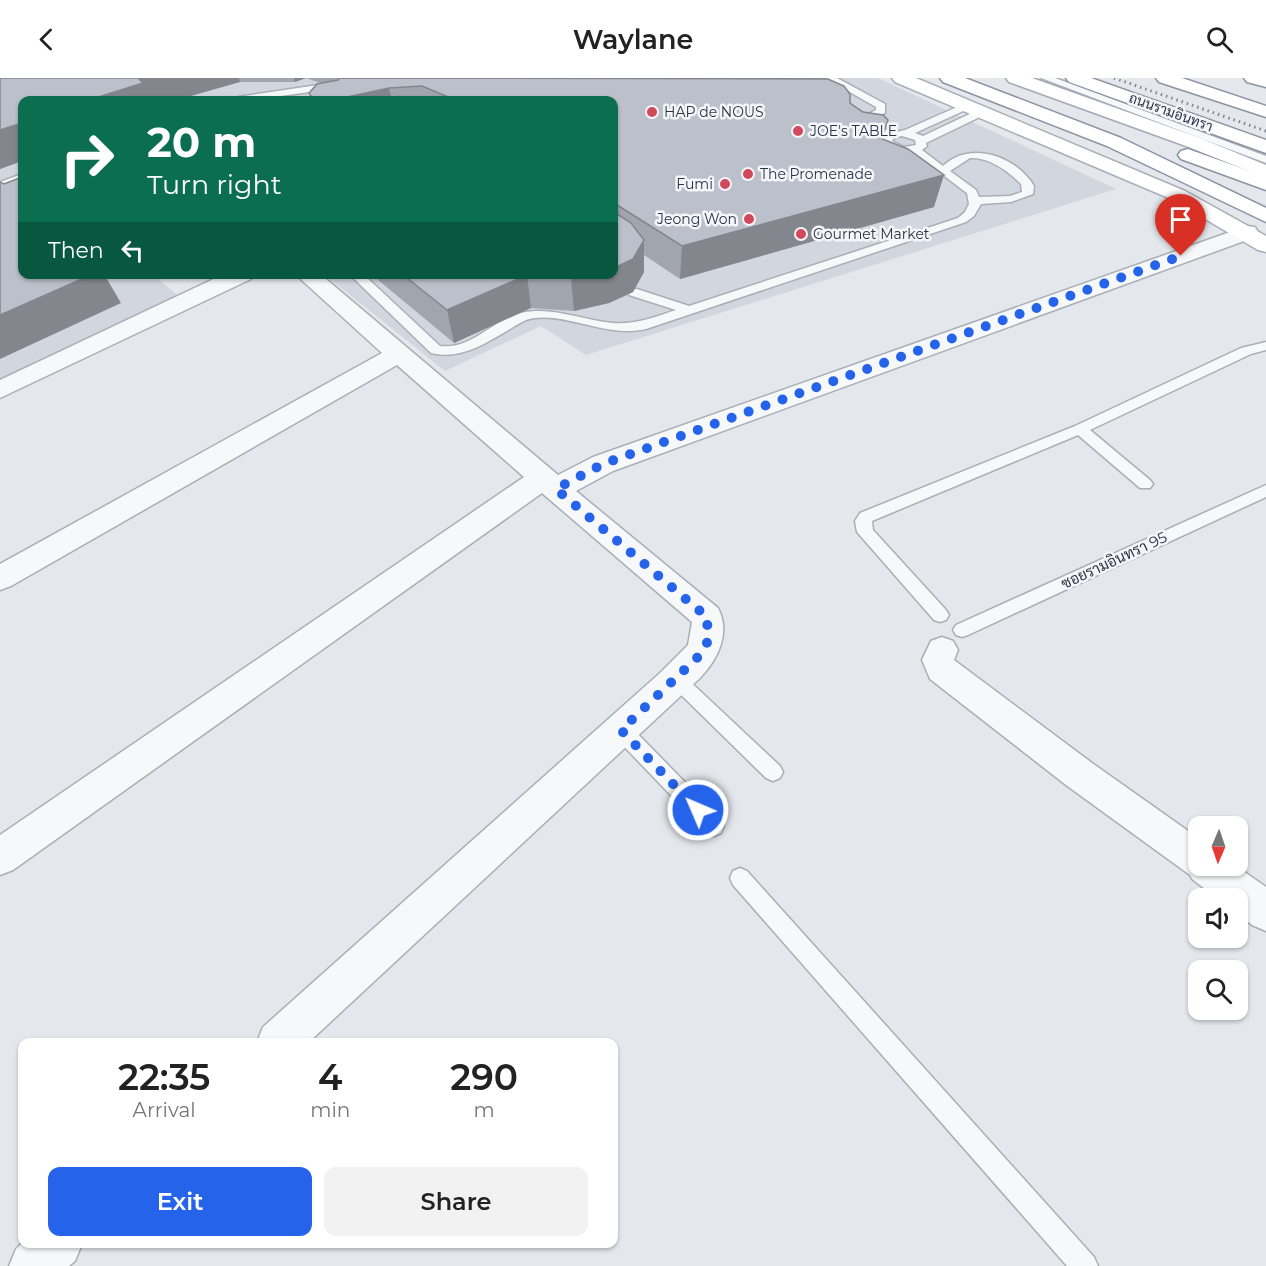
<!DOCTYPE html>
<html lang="en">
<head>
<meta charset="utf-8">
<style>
  :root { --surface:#fff; --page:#f2f2f2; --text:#222; --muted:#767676; --accent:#2563eb }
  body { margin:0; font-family:Montserrat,Sarabun,sans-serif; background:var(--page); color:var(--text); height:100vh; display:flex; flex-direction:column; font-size:22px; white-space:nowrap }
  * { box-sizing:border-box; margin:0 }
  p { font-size:20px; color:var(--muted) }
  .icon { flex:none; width:33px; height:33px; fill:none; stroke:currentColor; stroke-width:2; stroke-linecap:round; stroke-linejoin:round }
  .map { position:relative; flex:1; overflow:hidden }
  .drawer { position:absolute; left:18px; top:960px; width:600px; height:210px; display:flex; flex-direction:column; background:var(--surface); border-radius:12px; box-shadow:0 2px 4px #0004 }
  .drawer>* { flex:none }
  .hud { position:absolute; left:18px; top:18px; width:600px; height:183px; border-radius:12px; box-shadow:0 2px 4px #0004; background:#0b6e4f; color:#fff; overflow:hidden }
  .needle { width:39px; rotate:182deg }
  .fabs { position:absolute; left:1188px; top:738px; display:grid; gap:12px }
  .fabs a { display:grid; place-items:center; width:60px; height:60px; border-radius:12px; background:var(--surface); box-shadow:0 2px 4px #0004; font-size:30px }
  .pin { position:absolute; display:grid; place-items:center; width:51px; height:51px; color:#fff; margin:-62px -26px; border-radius:50% 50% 50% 0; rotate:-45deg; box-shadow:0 0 6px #0007 }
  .pin .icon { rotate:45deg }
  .me { position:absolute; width:66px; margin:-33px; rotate:315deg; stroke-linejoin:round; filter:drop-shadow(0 0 4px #0008) }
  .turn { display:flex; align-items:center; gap:21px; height:126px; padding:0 30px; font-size:27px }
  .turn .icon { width:78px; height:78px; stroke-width:2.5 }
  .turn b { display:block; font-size:42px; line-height:51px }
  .then { display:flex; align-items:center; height:57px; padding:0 30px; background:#0003; gap:12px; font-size:22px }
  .eta { display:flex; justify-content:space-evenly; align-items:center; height:102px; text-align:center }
  .eta b { font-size:36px; font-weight:600; line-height:42px }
  .action { display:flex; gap:12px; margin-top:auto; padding:12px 30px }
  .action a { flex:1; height:69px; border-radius:12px; background:var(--accent); color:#fff; font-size:24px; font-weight:600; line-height:69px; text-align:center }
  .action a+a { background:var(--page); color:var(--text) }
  header { display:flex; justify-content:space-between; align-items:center; height:78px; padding:0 30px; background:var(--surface); font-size:27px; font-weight:600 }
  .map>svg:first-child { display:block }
  .built { fill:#d2d6de }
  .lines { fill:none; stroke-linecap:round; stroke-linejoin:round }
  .lane-casing { stroke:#a9aeb7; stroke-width:3 }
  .street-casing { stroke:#a9aeb7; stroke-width:3 }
  .secondary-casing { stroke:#a9aeb7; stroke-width:3 }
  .primary-casing { stroke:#a3abb8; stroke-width:3 }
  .highway-casing { stroke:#8b94a3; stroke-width:3 }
  .lane { fill:#f7f8fa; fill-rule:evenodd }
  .street { fill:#f7f8fa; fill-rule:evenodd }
  .secondary { fill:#fff; fill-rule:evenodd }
  .primary { fill:#fff; fill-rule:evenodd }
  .highway { fill:#fff; fill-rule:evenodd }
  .rail { stroke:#7d8696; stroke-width:3; stroke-dasharray:1.5 4; stroke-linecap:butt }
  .wall { fill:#a1a5ae }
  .shaded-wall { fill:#83868d }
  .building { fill:#bbc0ca; stroke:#83868d; stroke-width:1.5 }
  .route { stroke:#2563eb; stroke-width:10; stroke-dasharray:0 18 }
  .poi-dot { fill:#d1495b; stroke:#f4f6f9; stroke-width:2 }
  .labels { text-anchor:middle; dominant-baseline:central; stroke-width:5; stroke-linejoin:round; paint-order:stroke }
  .far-poi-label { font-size:14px; fill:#2b3445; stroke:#f4f6f9; text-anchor:start }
  .far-street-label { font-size:14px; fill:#2b3445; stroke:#f4f6f9 }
  .street-label { font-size:15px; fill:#2b3445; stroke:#f4f6f9 }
</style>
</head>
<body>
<header><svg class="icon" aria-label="back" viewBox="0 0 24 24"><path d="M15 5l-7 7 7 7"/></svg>Waylane<svg class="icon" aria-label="search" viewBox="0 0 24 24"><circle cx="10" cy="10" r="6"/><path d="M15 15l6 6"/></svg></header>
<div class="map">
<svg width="1266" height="1188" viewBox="0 0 1266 1188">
  <rect width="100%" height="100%" fill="#e4e7ec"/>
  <!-- built -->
  <path class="built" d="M 0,0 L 878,0 L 1116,111 L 586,277 L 541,248 L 445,293 L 325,197 L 614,196 L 614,22 L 22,22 L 22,196 L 153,197 L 182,221 L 0,307 Z"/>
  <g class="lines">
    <!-- lane casing -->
    <g class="lane-casing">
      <path id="lane" d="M 365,0 L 393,0 L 388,3 L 252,22 L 233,22 L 238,19 Z
        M 825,0 L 837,0 L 885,26 L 885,35 L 873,40 L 876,45 L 892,55 L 905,52 L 966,25 L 971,28 L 970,30 L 915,55 L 923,58 L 978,32 L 986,32 L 986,36 L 926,65 L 927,68 L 922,72 L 943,88 C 970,62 1016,78 1034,108 L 1033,116 L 1011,124 L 981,126 L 974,138 L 966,144 L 646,251 C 606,261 561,231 526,242 C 519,245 512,250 505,254 C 483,267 458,282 431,275 L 349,196 L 363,196 L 440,268 C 472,272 492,242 521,235 C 552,228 581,242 612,245 C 635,247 655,239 676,232 L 629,217 L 627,214 L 629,211 L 637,211 L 689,228 L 958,140 L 965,134 L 969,126 L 967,115 C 958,109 919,77 912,75 C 900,72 891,75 882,64 L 884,59 L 868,49 L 862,39 L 876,32 L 876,29 ZM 902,58 L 915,62 L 916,67 L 904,69 L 892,63 L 894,60 ZM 970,80 C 989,79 1008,93 1021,106 L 1022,114 L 1010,118 L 979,119 L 976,112 L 950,93 Z
        M 1041,0 L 1055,0 L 1266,78 L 1266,85 Z
        M 22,96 L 22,103 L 0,111 L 0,104 Z
        M 1266,264 L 1266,272 L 1251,276 L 1090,352 L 1150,402 L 1153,406 L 1150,410 L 1140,410 L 1078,357 L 872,443 L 873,452 L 946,532 L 949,537 L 946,542 L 940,544 L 934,542 L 857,454 L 855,443 L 860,435 L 1075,348 L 1241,270 Z
        M 1266,407 L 1266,419 L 968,557 L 962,559 L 956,557 L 953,552 L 956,547 Z
        M 676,593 L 682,596 L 780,688 L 783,694 L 780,700 L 773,703 L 766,700 L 670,606 L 667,601 L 670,596 Z
        M 621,644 L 628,646 L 721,741 L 724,748 L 721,755 L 714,758 L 707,755 L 614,658 L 612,652 L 614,646 Z
        M 740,790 L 747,793 L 1094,1179 L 1098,1188 L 1067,1188 L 733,807 L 730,800 L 733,793 Z"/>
    </g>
    <!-- street casing -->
    <g class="street-casing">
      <path id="street" d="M 1247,148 L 1255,149 L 1258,154 L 1255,159 L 613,393 L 576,413 L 718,530 C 731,555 718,581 700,600 L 309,964 L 257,964 L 263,949 L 660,595 L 688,567 L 692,544 L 542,415 L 13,792 L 0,797 L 0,757 L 524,399 L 397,287 L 11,508 L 0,512 L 0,486 L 382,275 L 295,196 L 320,196 L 558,397 L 593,379 Z
        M 224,196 L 254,196 L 251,201 L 0,320 L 0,302 Z
        M 942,559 L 953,563 L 958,572 L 954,582 L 1092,685 L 1198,760 L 1198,788 L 1236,788 L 1266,809 L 1266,853 L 1252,847 L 1238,836 L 1238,820 L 1217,820 L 1192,801 L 1190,797 L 1066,707 L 930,601 L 922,582 L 931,563 Z
        M 22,1165 L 82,1166 L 75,1183 L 69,1188 L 9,1188 L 16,1171 Z"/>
    </g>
    <!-- secondary casing -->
    <g class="secondary-casing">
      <path id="secondary" d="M 892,0 L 916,0 L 1185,113 L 1266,158 L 1266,174 L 1258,172 L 1171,121 L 895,4 Z"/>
    </g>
    <!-- primary casing -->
    <g class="primary-casing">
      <path id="primary" d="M 1006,0 L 1032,0 L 1200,60 L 1266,87 L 1266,100 L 1186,68 L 1009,4 Z"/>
    </g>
    <!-- highway casing -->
    <g class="highway-casing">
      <path id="highway" d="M 940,0 L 965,0 L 1121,60 L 1266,130 L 1266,144 L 1107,68 L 943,4 Z
        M 1066,0 L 1091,0 L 1266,62 L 1266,75 L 1069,4 Z
        M 1156,0 L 1182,0 L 1266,28 L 1266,39 L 1159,4 Z
        M 1244,0 L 1266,0 L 1266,9 L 1247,4 Z
        M 1188,71 L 1266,99 L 1266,112 L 1181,81 L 1178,77 L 1181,73 Z"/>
    </g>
    <!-- lane -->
    <use href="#lane" class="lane"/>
    <!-- street -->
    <use href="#street" class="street"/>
    <!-- secondary -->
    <use href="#secondary" class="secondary"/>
    <!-- primary -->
    <use href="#primary" class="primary"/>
    <!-- highway -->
    <use href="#highway" class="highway"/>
    <!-- rail -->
    <path class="rail" d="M 1114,0 L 1266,53"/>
  </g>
  <!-- wall -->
  <path class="wall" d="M 0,0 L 824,0 L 850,25 L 883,61 L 934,129 L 680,201 L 644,177 L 644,194 L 633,214 L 609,225 L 574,233 L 531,230 L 454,265 L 371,196 L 614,196 L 614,22 L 311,22 L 309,15 L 320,5 L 306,0 L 295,4 L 240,4 L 22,22 L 22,83 L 0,91 Z"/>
  <!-- shaded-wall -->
  <path class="shaded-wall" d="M 138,0 L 239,0 L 240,4 L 177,22 L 89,22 Z
    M 294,0 L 306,0 L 295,4 Z
    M 389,10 L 392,22 L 333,22 Z
    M 888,42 L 880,74 L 872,57 Z
    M 22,45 L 22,83 L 0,91 L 0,52 Z
    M 944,97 L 934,129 L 680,201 L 682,168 Z
    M 644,162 L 644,194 L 633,214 L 609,225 L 574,233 L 571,200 L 588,196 L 614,196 L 614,190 Z
    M 93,196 L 104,196 L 121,225 L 0,281 L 0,237 Z
    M 527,197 L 531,230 L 454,265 L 447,232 Z"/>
  <!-- building -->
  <path class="building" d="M 0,0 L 138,0 L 143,5 L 89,22 L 22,22 L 22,45 L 0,52 Z
    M 340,0 L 828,1 L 844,8 L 850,16 L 850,25 L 863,34 L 883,37 L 888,42 L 885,51 L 872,57 L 908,71 L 944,97 L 682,168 L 614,125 L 614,22 L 453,22 L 446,18 L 422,8 L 389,10 L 333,22 L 322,22 L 313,21 L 309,15 L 317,6 L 338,2 Z
    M 22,99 L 22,196 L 93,196 L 0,237 L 0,104 L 4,106 Z
    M 614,134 L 631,145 L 644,162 L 633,181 L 614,190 Z
    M 402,196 L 588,196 L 571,200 L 527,197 L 447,232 Z"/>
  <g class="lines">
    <!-- route -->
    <path class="route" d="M 698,732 L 621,652 L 699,578 L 708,563 L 707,539 L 556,411 L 603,386 L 1181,178"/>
  </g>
  <!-- markers -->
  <g class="poi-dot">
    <circle cx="652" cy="34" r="6"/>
    <circle cx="798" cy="53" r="6"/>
    <circle cx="748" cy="96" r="6"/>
    <circle cx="725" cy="106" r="6"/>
    <circle cx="749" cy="141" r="6"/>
    <circle cx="801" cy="156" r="6"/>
  </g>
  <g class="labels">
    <!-- far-poi labels -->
    <g class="far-poi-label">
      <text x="664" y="34">HAP de NOUS</text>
      <text x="810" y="53">JOE's TABLE</text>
      <text x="760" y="96">The Promenade</text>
      <text x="713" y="106" text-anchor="end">Fumi</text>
      <text x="737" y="141" text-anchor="end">Jeong Won</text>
      <text x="813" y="156">Gourmet Market</text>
    </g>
    <!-- far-street labels -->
    <g class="far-street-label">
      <text transform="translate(1171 34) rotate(20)">ถนนรามอินทรา</text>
    </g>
    <!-- street labels -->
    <g class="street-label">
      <text transform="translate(1114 482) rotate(-25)">ซอยรามอินทรา 95</text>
    </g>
  </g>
</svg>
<div class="fabs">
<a><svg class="needle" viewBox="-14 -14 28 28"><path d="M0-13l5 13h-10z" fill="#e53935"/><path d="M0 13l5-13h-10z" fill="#767676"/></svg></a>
<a><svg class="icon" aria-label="sound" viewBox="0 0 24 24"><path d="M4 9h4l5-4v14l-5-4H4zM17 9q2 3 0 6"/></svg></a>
<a><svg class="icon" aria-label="search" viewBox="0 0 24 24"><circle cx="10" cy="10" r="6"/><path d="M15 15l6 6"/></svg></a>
</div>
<div class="pin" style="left:1181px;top:178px;background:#d93025"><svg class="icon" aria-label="arrive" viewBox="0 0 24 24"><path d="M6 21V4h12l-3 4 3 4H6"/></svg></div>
<svg class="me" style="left:698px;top:732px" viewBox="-20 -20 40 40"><circle r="17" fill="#2563eb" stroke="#fff" stroke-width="3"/><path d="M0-11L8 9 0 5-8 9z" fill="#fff"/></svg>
<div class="hud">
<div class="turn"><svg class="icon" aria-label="right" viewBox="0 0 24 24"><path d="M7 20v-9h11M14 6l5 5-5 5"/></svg><div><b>20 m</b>Turn right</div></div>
<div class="then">Then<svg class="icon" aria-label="left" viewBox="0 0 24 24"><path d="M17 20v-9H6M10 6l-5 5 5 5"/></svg></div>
</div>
<section class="drawer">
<div class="eta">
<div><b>22:35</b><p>Arrival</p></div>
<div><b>4</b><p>min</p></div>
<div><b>290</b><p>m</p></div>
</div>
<div class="action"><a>Exit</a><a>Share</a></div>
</section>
</div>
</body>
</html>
